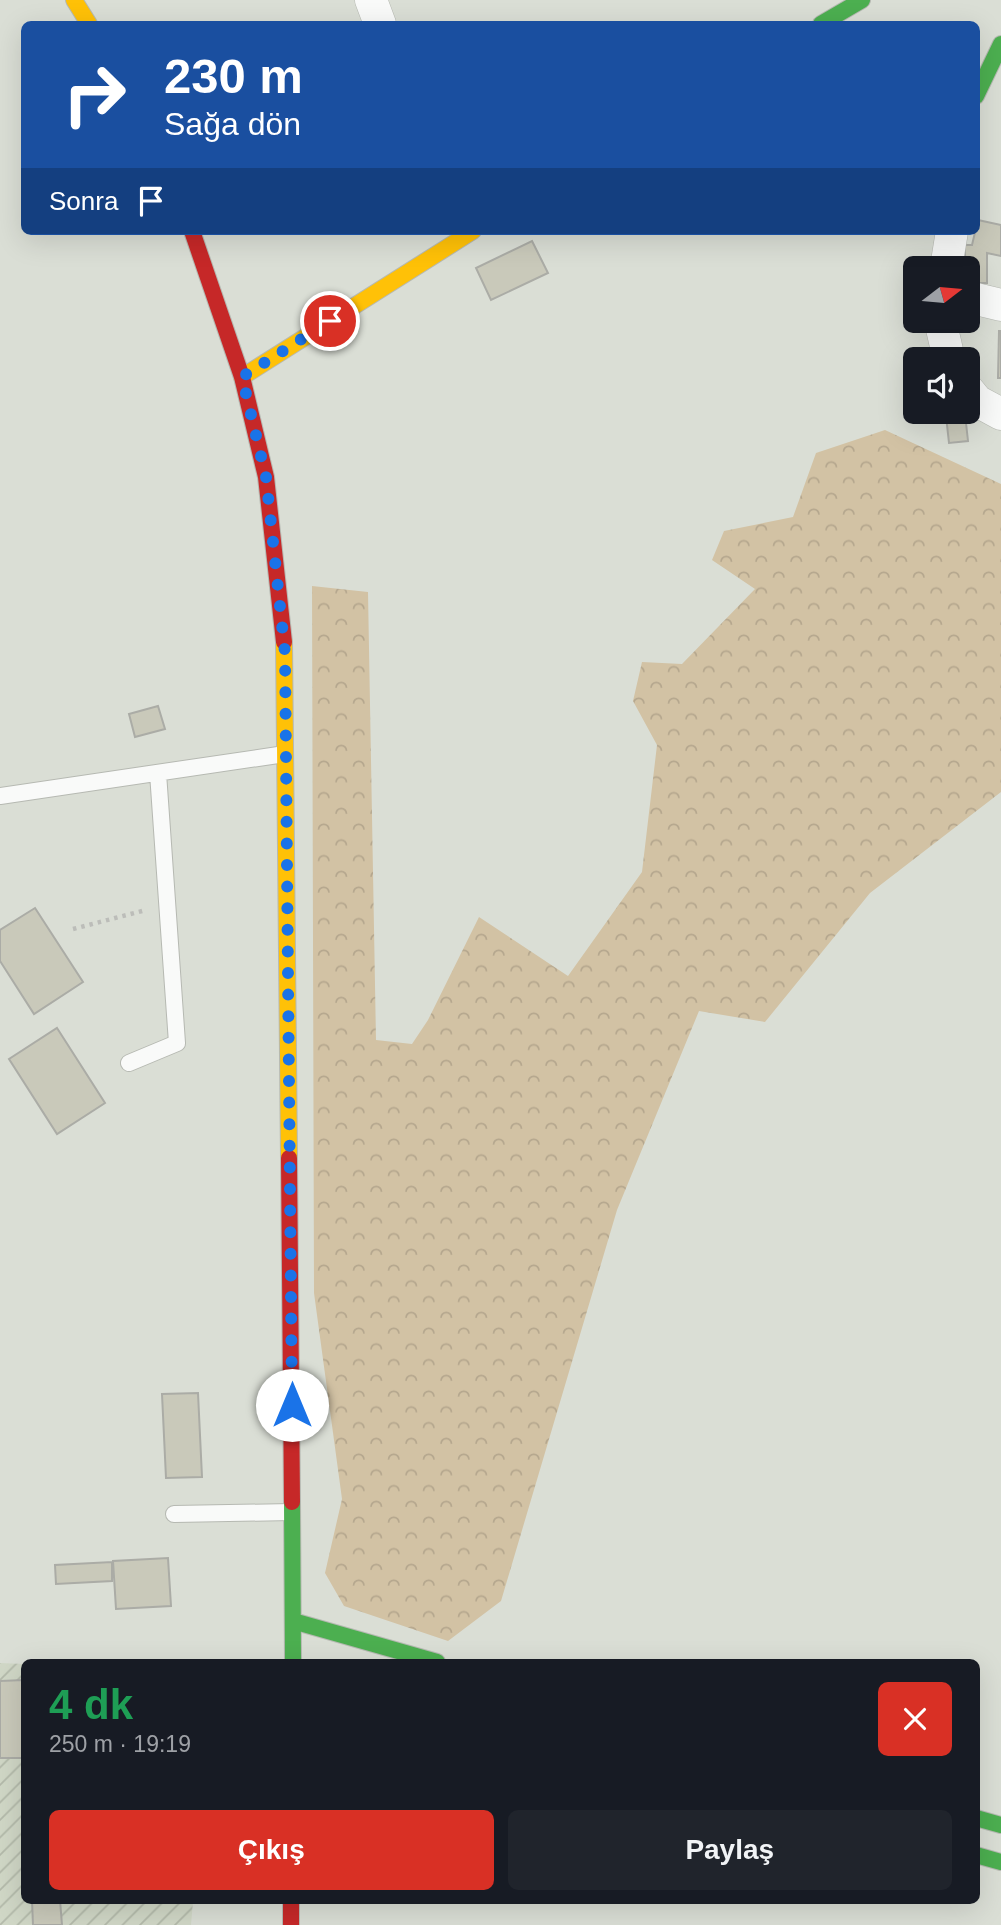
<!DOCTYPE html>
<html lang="tr">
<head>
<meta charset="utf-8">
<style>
  :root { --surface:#171b24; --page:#20242c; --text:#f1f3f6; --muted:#9ea1a6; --accent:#d93025 }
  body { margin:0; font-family:Helvetica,sans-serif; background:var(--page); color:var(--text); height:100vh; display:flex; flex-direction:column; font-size:26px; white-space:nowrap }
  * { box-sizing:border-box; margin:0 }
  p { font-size:23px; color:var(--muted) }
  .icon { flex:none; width:38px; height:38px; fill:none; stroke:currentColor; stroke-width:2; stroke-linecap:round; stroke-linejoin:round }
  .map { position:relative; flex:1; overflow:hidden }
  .drawer { position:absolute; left:21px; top:1659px; width:959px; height:245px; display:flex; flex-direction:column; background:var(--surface); border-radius:10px; box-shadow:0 7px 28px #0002 }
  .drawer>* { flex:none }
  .guide { position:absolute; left:21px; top:21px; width:959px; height:214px; border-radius:10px; box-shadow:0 7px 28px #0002; background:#1a4fa0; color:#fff; overflow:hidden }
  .needle { width:46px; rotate:74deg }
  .buttons { position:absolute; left:903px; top:256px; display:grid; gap:14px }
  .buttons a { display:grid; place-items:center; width:77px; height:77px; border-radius:10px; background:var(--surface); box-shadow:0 7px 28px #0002; font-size:35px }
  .pin { position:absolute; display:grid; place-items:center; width:60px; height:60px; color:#fff; margin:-30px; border:4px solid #fff; border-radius:50%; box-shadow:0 2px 7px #0007 }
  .me { position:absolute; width:77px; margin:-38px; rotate:0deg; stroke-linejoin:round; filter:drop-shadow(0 0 5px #0008) }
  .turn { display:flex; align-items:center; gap:24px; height:147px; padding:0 28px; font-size:32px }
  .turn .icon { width:91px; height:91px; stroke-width:2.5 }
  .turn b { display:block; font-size:49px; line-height:60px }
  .then { display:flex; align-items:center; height:66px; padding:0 28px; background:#0003; gap:14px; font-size:26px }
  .round { display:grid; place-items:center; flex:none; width:74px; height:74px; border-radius:10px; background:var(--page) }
  .summary { display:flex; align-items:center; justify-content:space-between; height:119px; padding:0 28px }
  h1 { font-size:42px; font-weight:700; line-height:52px; color:#1e9e55 }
  .action { display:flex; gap:14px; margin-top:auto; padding:14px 28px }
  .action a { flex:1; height:80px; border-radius:10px; background:var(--accent); color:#fff; font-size:28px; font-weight:700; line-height:80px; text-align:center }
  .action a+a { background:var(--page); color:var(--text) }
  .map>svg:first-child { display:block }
  .industrial { fill:url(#industrial-furrows) }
  .forest { fill:url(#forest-crowns) }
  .building { fill:#c9c9ba; stroke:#abaca6; stroke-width:2 }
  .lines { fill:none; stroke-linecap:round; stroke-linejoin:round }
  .lane-casing { stroke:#b6b9b2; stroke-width:18 }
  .street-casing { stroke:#b6b9b2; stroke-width:33 }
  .fast-casing { stroke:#b6b9b2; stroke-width:18 }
  .slow-casing { stroke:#b6b9b2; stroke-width:18 }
  .jam-casing { stroke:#b6b9b2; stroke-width:18 }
  .path { stroke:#bcbdb9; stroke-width:4.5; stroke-dasharray:3.5 5; stroke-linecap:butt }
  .lane { stroke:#f9faf9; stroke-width:16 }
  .street { stroke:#f9faf9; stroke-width:32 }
  .fast { stroke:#4caf50; stroke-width:16 }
  .slow { stroke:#ffc107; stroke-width:16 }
  .jam { stroke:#c62828; stroke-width:16 }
  .route { stroke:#1a73e8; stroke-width:12; stroke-dasharray:0 21.6 }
</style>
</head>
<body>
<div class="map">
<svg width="1001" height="1925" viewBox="0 0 1001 1925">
  <defs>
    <pattern id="industrial-furrows" width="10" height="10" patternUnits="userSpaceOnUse" patternTransform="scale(1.75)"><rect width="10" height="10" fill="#d0d7c6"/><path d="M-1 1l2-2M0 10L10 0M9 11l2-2" fill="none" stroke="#b3b9aa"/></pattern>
    <pattern id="forest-crowns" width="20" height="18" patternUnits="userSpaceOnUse" patternTransform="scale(1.75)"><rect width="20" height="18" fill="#d2c2a4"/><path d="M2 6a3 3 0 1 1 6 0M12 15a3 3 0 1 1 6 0" fill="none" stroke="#b5a78e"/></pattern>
  </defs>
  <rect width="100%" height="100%" fill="#daded5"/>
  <!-- industrial -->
  <path class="industrial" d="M 0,1663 L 24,1664 L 24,1900 L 193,1901 L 191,1925 L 0,1925 Z"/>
  <!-- forest -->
  <path class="forest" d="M 885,430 L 1001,484 L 1001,792 L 870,893 L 765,1022 L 699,1011 L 617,1210 L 501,1601 L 448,1641 L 344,1606 L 325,1573 L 342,1499 L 314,1293 L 312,586 L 368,592 L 376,1040 L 412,1044 L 428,1020 L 479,917 L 568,976 L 642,872 L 657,745 L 633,701 L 642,662 L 682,664 L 755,589 L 712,560 L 724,531 L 793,517 L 816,453 Z"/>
  <!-- building -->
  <path class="building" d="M 978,220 L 1001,225 L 1001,256 L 987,253 L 987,283 L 968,283 L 964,245 L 972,245 Z
    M 532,241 L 548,273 L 491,300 L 476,268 Z
    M 999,331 L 1001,331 L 1001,378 L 998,378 Z
    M 965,414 L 968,441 L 949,443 L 946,416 Z
    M 158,706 L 165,729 L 135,737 L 129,714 Z
    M 35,908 L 83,982 L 34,1014 L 0,961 L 0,930 Z
    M 57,1028 L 105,1103 L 57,1134 L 9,1059 Z
    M 198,1393 L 202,1477 L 166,1478 L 162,1394 Z
    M 168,1558 L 171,1606 L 116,1609 L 113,1561 Z
    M 112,1562 L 112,1581 L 56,1584 L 55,1565 Z
    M 24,1680 L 24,1758 L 0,1758 L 0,1681 Z
    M 32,1900 L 60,1900 L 62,1925 L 33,1925 Z"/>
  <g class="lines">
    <!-- lane casing -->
    <g class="lane-casing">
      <path id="lane" d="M 0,796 L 285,754
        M 129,1063 L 177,1043 L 158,773
        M 174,1514 L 292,1512"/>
    </g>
    <!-- street casing -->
    <g class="street-casing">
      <path id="street" d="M 371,0 L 380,24
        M 946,268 L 952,231
        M 968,297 L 1001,305
        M 940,320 L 949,359
        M 968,390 L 977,401 L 1001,414"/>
    </g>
    <!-- fast casing -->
    <g class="fast-casing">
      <path id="fast" d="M 821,24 L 862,0
        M 976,96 L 1001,44
        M 292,1502 L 293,1662
        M 293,1621 L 437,1662
        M 976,1818 L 1001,1825
        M 976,1855 L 1001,1862"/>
    </g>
    <!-- slow casing -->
    <g class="slow-casing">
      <path id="slow" d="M 74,0 L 89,24
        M 242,377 L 473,231
        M 284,642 L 289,1158"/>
    </g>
    <!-- jam casing -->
    <g class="jam-casing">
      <path id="jam" d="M 192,231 L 242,377 L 266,477 L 284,642
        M 289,1158 L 292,1502
        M 291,1900 L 291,1925"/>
    </g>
    <!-- path -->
    <path class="path" d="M 73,929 L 146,910"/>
    <!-- lane -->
    <use href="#lane" class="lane"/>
    <!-- street -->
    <use href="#street" class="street"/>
    <!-- fast -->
    <use href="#fast" class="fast"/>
    <!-- slow -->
    <use href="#slow" class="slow"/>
    <!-- jam -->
    <use href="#jam" class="jam"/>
  </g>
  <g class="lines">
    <!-- route -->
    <path class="route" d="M 292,1405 L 285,653 L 266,477 L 242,377 L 330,321"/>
  </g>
</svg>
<div class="buttons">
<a><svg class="needle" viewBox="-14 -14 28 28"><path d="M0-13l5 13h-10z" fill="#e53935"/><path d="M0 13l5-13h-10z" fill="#9ea1a6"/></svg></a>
<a><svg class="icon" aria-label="sound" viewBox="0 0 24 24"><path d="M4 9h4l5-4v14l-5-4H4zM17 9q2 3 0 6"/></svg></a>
</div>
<div class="pin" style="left:330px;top:321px;background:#d93025"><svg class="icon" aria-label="arrive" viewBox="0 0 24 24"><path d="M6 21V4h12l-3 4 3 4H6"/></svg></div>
<svg class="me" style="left:292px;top:1405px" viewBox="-20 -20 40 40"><circle r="19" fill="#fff"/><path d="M0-13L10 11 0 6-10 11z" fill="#1a73e8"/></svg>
<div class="guide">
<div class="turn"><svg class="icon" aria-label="right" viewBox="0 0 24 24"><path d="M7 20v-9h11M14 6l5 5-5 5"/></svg><div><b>230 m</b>Sağa dön</div></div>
<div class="then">Sonra<svg class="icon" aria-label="arrive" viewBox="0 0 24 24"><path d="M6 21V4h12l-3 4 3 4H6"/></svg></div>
</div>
<section class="drawer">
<div class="summary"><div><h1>4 dk</h1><p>250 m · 19:19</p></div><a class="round" style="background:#d93025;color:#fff"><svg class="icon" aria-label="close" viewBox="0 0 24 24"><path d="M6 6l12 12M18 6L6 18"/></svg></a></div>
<div class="action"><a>Çıkış</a><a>Paylaş</a></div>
</section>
</div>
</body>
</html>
